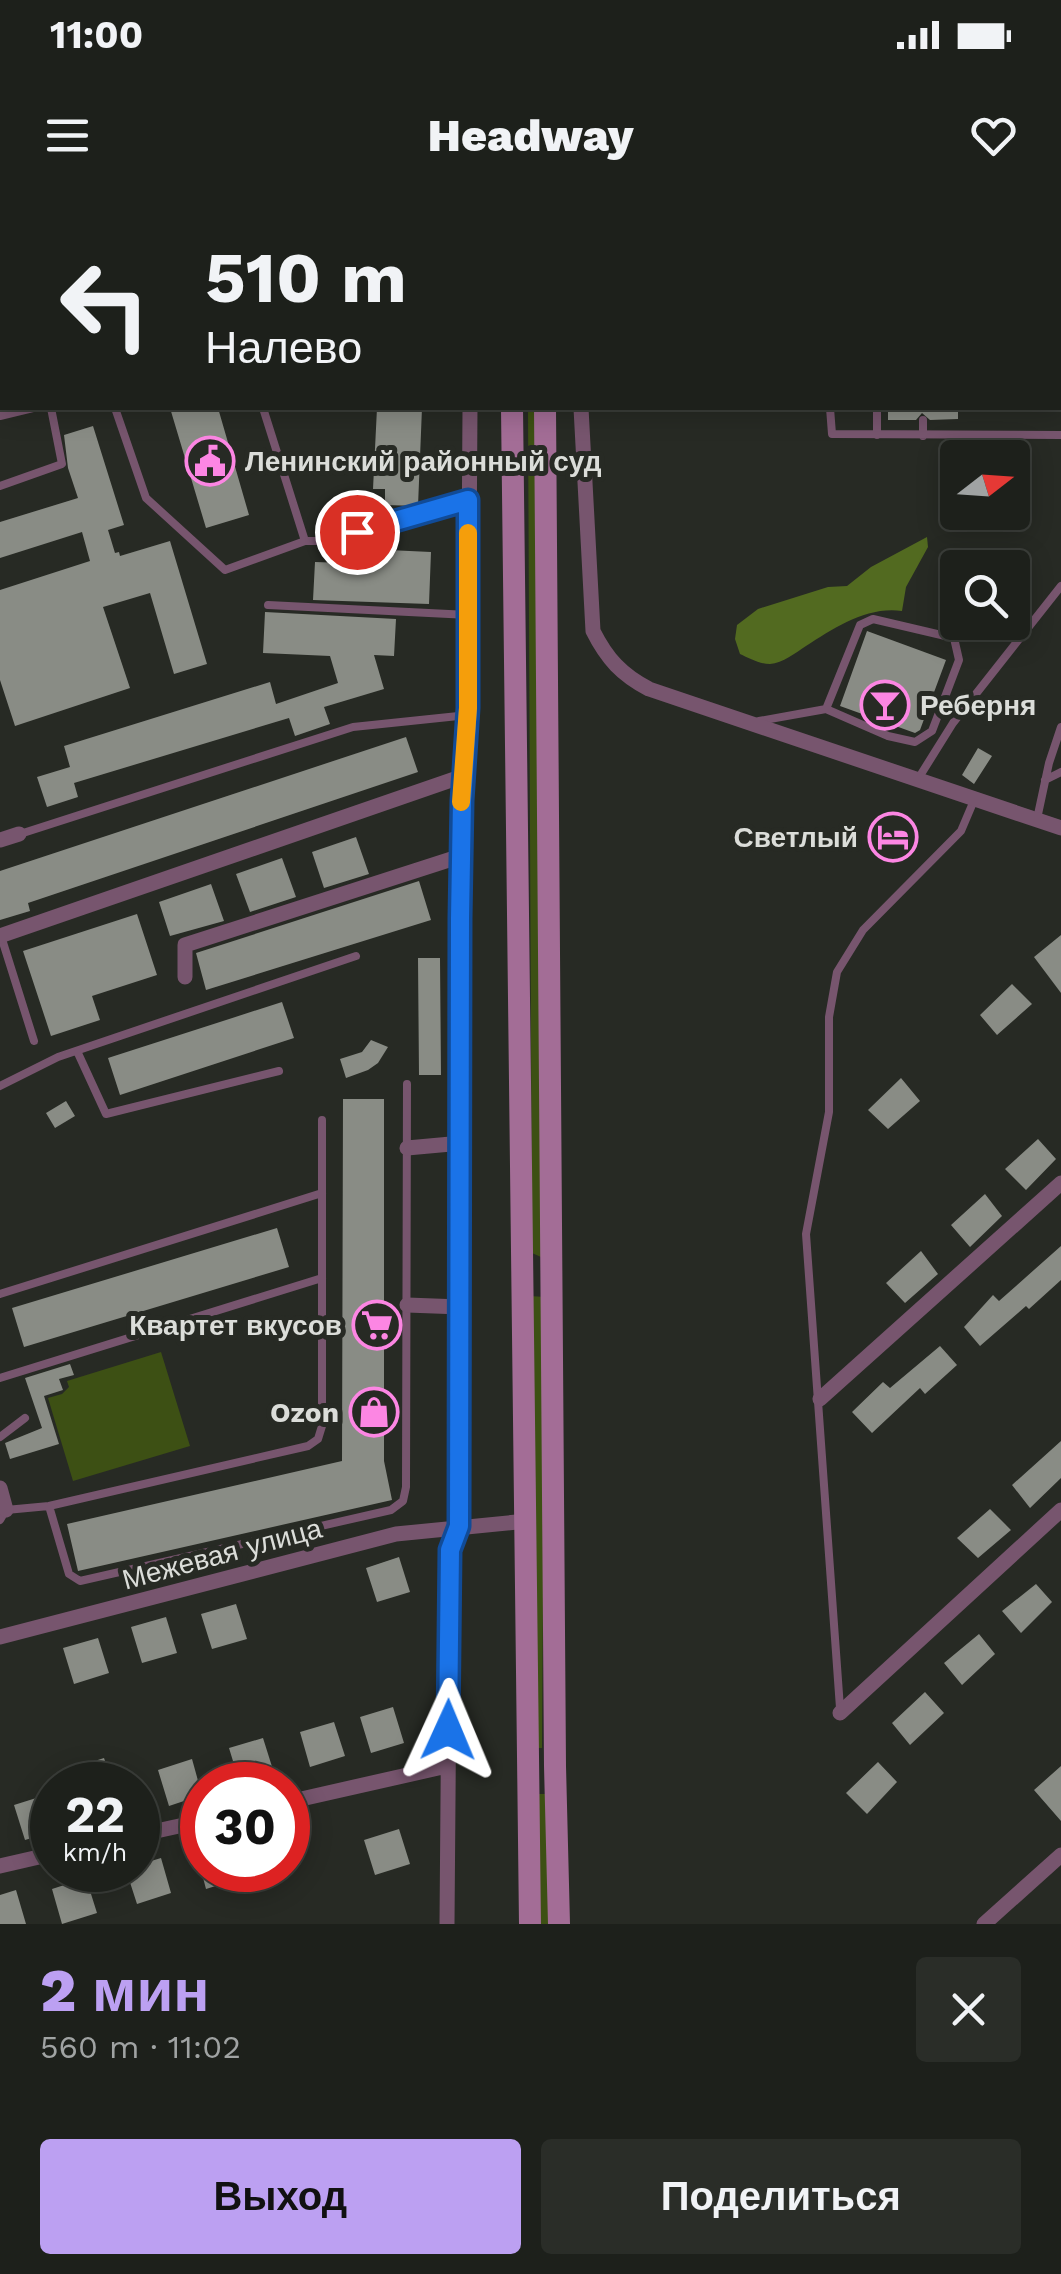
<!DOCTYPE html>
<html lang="ru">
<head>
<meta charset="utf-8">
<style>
  :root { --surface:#1d201b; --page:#2a2d28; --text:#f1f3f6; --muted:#a0a3a3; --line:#3b3e3a; --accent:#bca0f2 }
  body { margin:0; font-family:"Work Sans",sans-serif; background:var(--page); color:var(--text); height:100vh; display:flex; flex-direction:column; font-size:38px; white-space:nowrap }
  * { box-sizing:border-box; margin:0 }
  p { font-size:32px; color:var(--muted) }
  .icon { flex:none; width:55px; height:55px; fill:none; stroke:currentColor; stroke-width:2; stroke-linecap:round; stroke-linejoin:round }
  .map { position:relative; height:1724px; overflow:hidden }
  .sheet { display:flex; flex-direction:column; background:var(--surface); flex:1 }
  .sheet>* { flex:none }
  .guide { position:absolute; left:0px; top:0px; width:1062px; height:210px; box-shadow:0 5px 25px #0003,0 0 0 2px var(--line); background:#1d201b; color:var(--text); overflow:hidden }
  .needle { width:65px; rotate:73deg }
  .buttons { position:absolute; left:940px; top:240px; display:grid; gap:20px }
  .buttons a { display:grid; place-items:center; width:90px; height:90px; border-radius:10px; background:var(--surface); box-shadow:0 5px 25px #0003,0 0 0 2px var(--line); font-size:50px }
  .speed { position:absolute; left:30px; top:1562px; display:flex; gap:20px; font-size:50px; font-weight:700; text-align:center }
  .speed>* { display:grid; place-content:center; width:130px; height:130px; border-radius:50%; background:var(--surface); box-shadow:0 5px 25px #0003,0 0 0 2px var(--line); line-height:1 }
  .speed small { font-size:25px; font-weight:400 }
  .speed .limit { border:15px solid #d22; background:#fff; color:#111 }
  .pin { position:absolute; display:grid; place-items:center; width:85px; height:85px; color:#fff; margin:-42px; border:5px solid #fff; border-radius:50%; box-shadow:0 2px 10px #0007 }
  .me { position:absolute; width:110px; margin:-55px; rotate:1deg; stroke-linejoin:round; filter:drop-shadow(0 0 8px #0008) }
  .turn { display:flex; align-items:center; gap:35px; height:210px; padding:0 40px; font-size:45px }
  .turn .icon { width:130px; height:130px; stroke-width:2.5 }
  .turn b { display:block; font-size:70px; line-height:85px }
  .round { display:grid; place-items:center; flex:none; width:105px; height:105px; border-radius:10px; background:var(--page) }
  .overview { display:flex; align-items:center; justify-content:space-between; height:170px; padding:0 40px }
  h1 { font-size:60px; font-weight:800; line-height:75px; color:var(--accent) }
  .cta { display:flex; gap:20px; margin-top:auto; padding:20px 40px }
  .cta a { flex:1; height:115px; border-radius:10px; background:var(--accent); color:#111; font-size:40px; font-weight:800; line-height:115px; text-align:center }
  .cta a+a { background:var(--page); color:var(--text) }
  .status { display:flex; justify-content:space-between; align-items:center; height:70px; padding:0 50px; background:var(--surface); direction:ltr }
  .status svg { height:28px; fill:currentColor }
  header { display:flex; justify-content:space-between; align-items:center; height:130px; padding:0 40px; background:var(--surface); font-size:45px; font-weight:800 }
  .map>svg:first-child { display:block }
  .green { fill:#3d5014 }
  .water { fill:#526a20 }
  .building { fill:#898c85 }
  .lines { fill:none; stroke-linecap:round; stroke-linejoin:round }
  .service { stroke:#77556e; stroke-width:8 }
  .minor { stroke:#77556e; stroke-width:15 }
  .secondary { stroke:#a36d96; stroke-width:22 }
  .route-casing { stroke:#114b97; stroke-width:25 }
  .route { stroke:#1a73e8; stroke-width:18 }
  .slow { stroke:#f59e0b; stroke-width:18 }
  .labels { text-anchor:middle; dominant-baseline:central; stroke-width:10; stroke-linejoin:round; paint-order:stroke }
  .poi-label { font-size:28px; font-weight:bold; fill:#dbddd9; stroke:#272a24; text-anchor:end }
  .street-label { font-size:28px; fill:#dbddd9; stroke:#272a24 }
</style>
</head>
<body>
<div class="status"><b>11:00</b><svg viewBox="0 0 49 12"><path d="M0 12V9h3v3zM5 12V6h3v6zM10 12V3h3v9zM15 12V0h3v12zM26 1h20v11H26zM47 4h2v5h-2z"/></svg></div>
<header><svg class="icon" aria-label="menu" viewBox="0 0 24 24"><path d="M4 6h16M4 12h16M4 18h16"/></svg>Headway<svg class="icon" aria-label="heart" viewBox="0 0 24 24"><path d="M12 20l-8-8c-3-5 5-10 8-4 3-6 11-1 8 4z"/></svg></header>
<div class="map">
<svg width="1061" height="1724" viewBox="0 0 1061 1724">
  <rect width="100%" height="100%" fill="#272a24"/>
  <!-- green -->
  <path class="green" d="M 528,208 L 535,208 L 541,1057 L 532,1053 Z
    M 530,1096 L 545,1097 L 542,1548 L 534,1548 Z
    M 161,1152 L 190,1246 L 73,1281 L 48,1198 L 62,1194 L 69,1187 L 67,1181 Z
    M 538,1594 L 551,1594 L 552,1724 L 540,1724 Z"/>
  <!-- water -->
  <path class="water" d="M 927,337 L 928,347 L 906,387 L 902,411 C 867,406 834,428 806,446 C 795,453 783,463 770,464 C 759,464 749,458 740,454 L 735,439 L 737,425 L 758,409 L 828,387 L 847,386 L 871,367 Z"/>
  <!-- building -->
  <path class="building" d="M 170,208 L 218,208 L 249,315 L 206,328 Z
    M 377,208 L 422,208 L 418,306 L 385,305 L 385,289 L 373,289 Z
    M 888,208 L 958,208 L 958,219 L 930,220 L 922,213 L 916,220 L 888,220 Z
    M 93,226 L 124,325 L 108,330 L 115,353 L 119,352 L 120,356 L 170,341 L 207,464 L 174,474 L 150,393 L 103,407 L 130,488 L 15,526 L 0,480 L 0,390 L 90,361 L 82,332 L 0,358 L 0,322 L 78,298 L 68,268 L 64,235 Z
    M 345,348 L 431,352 L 429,404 L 313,400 L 315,362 L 345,363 Z
    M 265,412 L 396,419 L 394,456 L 374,455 L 384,489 L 324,507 L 330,524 L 295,536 L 289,518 L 74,583 L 78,597 L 47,607 L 37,577 L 70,567 L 64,546 L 270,482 L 276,504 L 338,483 L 330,456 L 263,453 Z
    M 867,431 L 946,460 L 920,530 L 915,533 L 840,506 Z
    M 406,537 L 418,572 L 28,703 L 30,711 L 0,720 L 0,671 Z
    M 978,548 L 992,556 L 974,584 L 962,575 Z
    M 356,637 L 369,674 L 324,688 L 312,652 Z
    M 282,658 L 296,697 L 250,712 L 236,674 Z
    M 419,681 L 431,720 L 206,790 L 196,753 Z
    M 211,684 L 224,721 L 170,736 L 159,702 Z
    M 137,714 L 157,775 L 92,796 L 100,820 L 51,836 L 23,751 Z
    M 1061,735 L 1061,793 L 1034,757 Z
    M 418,758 L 440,758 L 441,875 L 419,875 Z
    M 1012,784 L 1032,804 L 997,835 L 980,815 Z
    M 282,802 L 294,838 L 120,895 L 108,858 Z
    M 371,840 L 388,847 L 378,863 L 368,870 L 346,878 L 340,859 L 362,852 Z
    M 901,878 L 920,901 L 888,929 L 868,910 Z
    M 343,899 L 384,899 L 384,1261 L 392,1300 L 78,1371 L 67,1324 L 342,1261 Z
    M 66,901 L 75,916 L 55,928 L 46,913 Z
    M 1038,939 L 1056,959 L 1026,990 L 1005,969 Z
    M 985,994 L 1002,1016 L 970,1047 L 951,1025 Z
    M 277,1028 L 289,1067 L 24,1147 L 12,1108 Z
    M 1061,1046 L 1061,1080 L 1029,1109 L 1026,1106 L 980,1146 L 964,1127 L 993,1095 L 999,1101 Z
    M 921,1051 L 938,1074 L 905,1103 L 886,1083 Z
    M 940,1146 L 957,1165 L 925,1194 L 920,1188 L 872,1233 L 852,1212 L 883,1182 L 890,1188 Z
    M 70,1164 L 74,1175 L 59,1179 L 63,1190 L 44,1196 L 59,1244 L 10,1259 L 5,1243 L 42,1228 L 25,1178 Z
    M 1061,1241 L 1061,1278 L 1030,1308 L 1012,1285 Z
    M 990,1309 L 1011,1330 L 978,1358 L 957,1338 Z
    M 399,1357 L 410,1392 L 377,1402 L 366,1368 Z
    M 1036,1384 L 1052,1402 L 1021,1433 L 1002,1411 Z
    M 236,1404 L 247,1439 L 212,1449 L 201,1414 Z
    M 166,1417 L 177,1453 L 142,1463 L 131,1427 Z
    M 979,1434 L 995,1454 L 962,1485 L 944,1463 Z
    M 98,1438 L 109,1473 L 74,1484 L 63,1448 Z
    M 925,1492 L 944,1513 L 910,1545 L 892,1523 Z
    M 393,1507 L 404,1543 L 371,1553 L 360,1517 Z
    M 334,1522 L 345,1556 L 310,1567 L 300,1532 Z
    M 263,1538 L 274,1573 L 240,1584 L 229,1548 Z
    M 104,1558 L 113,1585 L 75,1585 L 70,1569 Z
    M 192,1559 L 202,1595 L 169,1606 L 158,1570 Z
    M 878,1562 L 897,1582 L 867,1614 L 846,1593 Z
    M 1061,1566 L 1061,1621 L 1034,1590 Z
    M 49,1594 L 52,1607 L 52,1632 L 25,1640 L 14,1605 Z
    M 399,1629 L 410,1664 L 375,1675 L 364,1640 Z
    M 161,1658 L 171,1693 L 137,1704 L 126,1670 L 138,1670 L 138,1665 Z
    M 201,1670 L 257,1670 L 258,1673 L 206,1689 Z
    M 86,1678 L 97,1713 L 62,1724 L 52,1689 Z
    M 16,1690 L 26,1724 L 0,1724 L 0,1695 Z"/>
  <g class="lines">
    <!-- service -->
    <path class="service" d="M 767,0 L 767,2
      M 956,2 L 956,0
      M 1060,151 L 1061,151
      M 115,208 L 146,298 L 225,370 L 305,341
      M 263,208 L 305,341 L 325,341 L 468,300
      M 830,208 L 832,234 L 1061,235
      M 0,216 L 33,208
      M 923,220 L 923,236
      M 877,235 L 877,208
      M 0,286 L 62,264 L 51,208
      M 268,405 L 469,415
      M 759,521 L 826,509 L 888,536 L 915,542 L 932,531 L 959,460 L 954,438 L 873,419 L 860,425 L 826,509
      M 918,579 L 953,523 L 1061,386
      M 1045,580 L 1061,572
      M 1037,619 L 1049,563 L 1061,527
      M 20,634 L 353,527 L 468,515
      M 1,736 L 34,841
      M 77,851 L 106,914 L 279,871
      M 0,886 L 58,857 L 356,756
      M 0,1094 L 322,993
      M 0,1178 L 322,1078
      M 0,1237 L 25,1218
      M 49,1306 L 69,1374 L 80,1381 L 391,1310 L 403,1301 L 406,1287 L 407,884
      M 0,1320 L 6,1310 L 49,1306 L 308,1246 L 318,1239 L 322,1226 L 322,920
      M 840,1508 L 806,1034 L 829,912 L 829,817 L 837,772 L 863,730 L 961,631 L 975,598"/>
    <!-- minor -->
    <path class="minor" d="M 106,0 L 107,2
      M 159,2 L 169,0
      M 0,40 L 2,40
      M 581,208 L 593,431 C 607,459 622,475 649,489 L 1061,628
      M 0,640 L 19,634
      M 461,656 L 462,943
      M 0,736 L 463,576
      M 185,777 L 185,745 L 461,656 L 468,515 L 470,208
      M 407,948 L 462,943 L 461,1107
      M 407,1105 L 461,1107 L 459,1326 L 450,1349 L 447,1724
      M 820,1199 L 1061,983
      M 0,1288 L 6,1310
      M 0,1437 L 396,1334 L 527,1321
      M 840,1513 L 1061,1310
      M 288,1602 L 447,1566
      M 138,1635 L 202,1621
      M 0,1666 L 52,1654
      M 984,1724 L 1061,1655"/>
    <!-- secondary -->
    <path class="secondary" d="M 506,0 L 506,2
      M 546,2 L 546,0
      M 512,208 L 530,1724
      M 545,208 L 555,1566 L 559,1724"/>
  </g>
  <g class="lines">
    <!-- route casing -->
    <g class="route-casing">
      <path id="route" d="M 357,332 L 468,300 L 468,508 L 462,601 L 460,718 L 459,1326 L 450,1350 L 448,1530"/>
    </g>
    <!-- route -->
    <use href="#route" class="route"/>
    <!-- slow -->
    <path class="slow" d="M 461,602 L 468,508 L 468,333"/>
  </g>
  <!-- icons -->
  <defs>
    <g id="civic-ring" transform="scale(2.5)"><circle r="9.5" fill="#272a24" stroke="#fc86e3" stroke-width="1.5"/><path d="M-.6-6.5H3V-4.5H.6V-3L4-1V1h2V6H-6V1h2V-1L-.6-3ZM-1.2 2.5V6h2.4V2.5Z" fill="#fc86e3"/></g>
    <g id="bar-ring" transform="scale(2.5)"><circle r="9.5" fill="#272a24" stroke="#fc86e3" stroke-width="1.5"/><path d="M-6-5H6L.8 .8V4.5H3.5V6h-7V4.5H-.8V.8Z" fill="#fc86e3"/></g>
    <g id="hotel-ring" transform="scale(2.5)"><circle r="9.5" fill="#272a24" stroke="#fc86e3" stroke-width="1.5"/><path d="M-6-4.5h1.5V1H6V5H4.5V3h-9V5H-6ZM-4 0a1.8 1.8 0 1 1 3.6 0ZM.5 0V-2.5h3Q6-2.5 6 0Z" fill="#fc86e3"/></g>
    <g id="supermarket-ring" transform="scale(2.5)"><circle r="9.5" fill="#272a24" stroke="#fc86e3" stroke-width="1.5"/><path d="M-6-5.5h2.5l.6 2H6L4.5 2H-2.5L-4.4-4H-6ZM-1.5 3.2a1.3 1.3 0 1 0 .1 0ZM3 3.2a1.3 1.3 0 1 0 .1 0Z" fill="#fc86e3"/></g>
    <g id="shop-ring" transform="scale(2.5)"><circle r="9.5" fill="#272a24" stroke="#fc86e3" stroke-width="1.5"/><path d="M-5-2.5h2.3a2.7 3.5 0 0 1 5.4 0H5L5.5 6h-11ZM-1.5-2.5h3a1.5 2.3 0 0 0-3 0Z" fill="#fc86e3"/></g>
  </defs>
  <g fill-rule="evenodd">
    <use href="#civic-ring" x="210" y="261"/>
    <use href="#bar-ring" x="885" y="505"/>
    <use href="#hotel-ring" x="893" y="637"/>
    <use href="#supermarket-ring" x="377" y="1125"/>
    <use href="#shop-ring" x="374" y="1212"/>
  </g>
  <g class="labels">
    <!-- poi labels -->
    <g class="poi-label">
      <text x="245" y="261" text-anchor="start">Ленинский районный суд</text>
      <text x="920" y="505" text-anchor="start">Реберня</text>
      <text x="858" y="637">Светлый</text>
      <text x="342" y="1125">Квартет вкусов</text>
      <text x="339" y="1212">Ozon</text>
    </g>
    <!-- street labels -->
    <g class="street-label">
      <text transform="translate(222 1354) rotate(-15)">Межевая улица</text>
    </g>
  </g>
</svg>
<div class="buttons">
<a><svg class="needle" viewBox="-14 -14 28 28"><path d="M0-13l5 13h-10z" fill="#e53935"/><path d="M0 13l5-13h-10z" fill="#a0a3a3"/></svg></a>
<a><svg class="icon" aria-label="search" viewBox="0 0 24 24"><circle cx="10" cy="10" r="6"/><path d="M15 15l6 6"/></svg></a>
</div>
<div class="speed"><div>22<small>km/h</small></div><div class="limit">30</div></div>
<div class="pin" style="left:357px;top:332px;background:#d93025"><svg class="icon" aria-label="arrive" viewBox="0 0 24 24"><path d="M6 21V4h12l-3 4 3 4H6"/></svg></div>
<svg class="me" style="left:448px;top:1530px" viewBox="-20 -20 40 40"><path d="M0-17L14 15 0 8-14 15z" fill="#1a73e8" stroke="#fff" stroke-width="4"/></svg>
<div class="guide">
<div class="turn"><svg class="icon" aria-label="left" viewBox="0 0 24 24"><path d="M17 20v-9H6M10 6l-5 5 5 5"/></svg><div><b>510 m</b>Налево</div></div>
</div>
</div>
<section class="sheet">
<div class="overview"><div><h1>2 мин</h1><p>560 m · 11:02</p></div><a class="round"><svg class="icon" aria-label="close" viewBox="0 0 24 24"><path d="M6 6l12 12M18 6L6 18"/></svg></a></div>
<div class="cta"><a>Выход</a><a>Поделиться</a></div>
</section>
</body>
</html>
